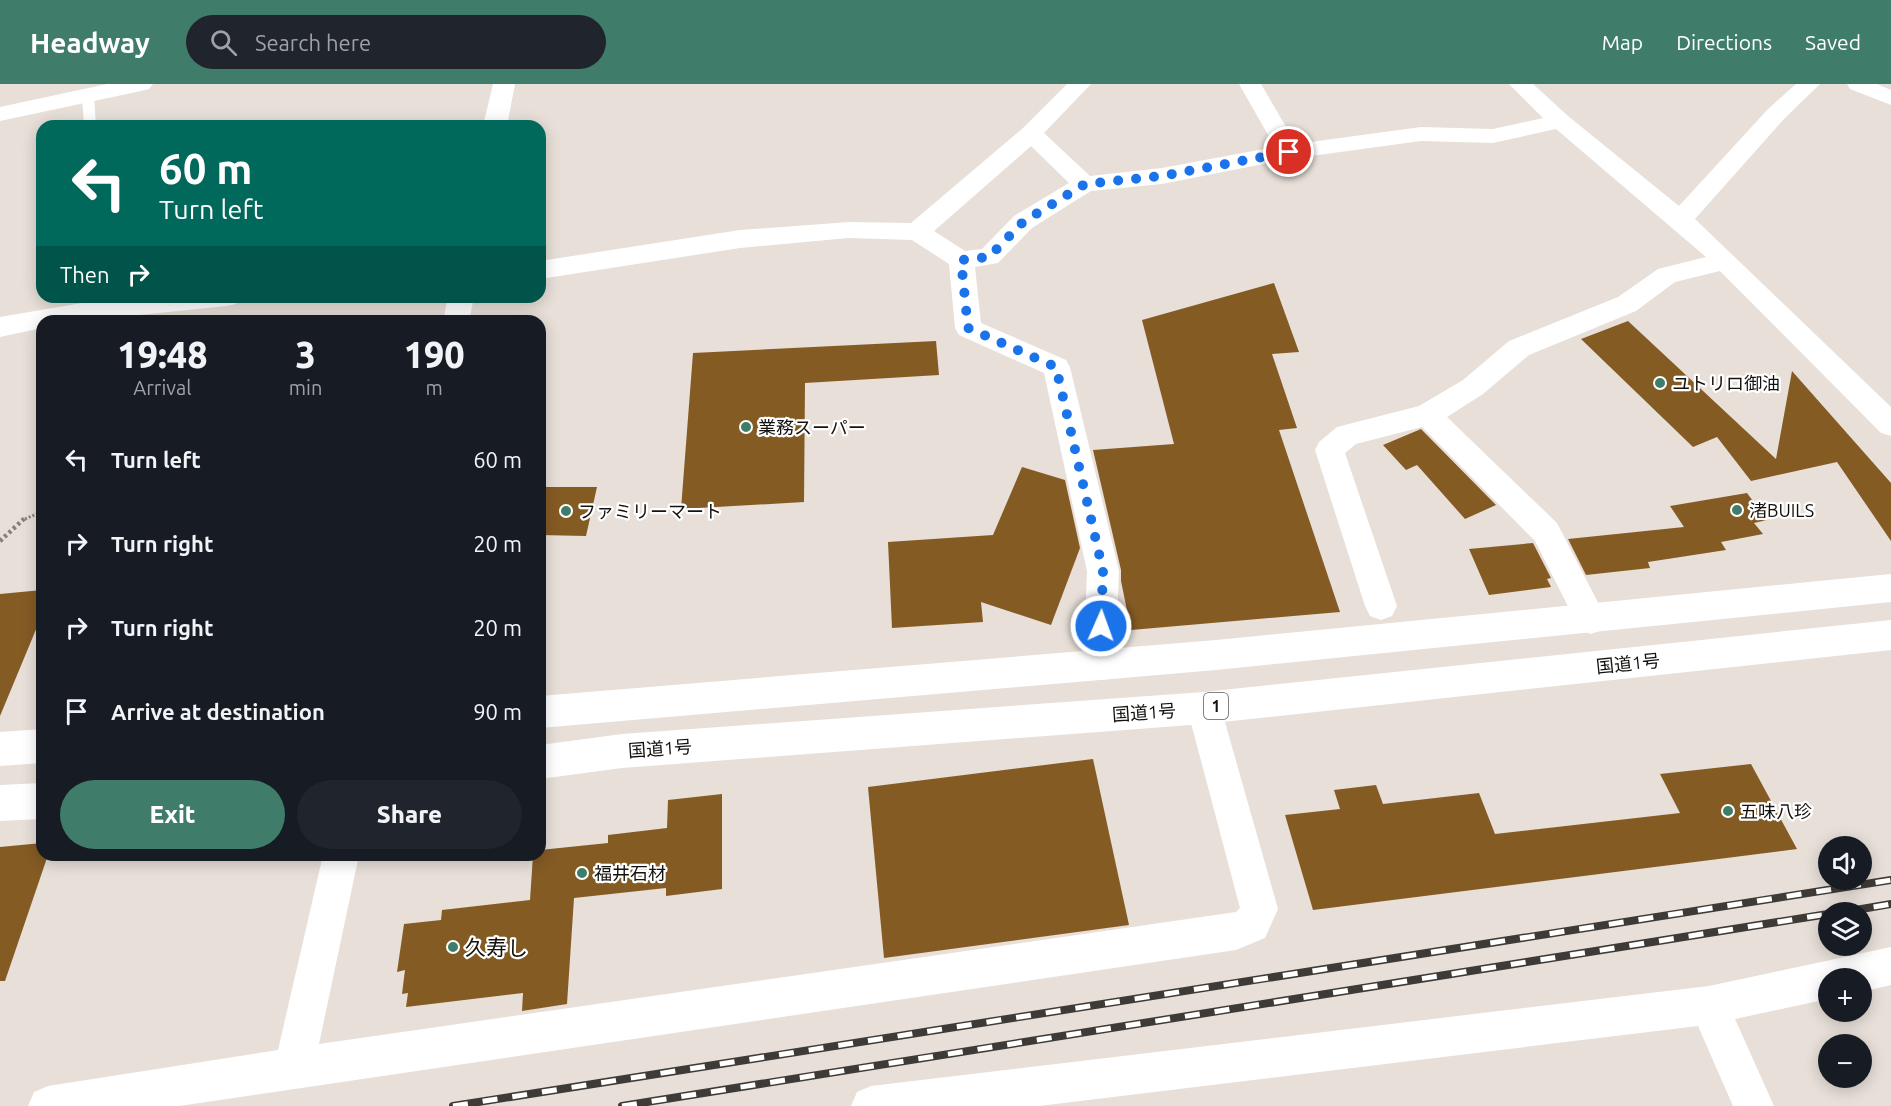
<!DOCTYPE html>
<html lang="en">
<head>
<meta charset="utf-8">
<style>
  :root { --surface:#171b24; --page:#20242c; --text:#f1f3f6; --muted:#9ea1a6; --accent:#3f7d6a }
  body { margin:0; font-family:Ubuntu,"Noto Sans JP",sans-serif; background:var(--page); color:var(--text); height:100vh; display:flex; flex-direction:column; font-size:22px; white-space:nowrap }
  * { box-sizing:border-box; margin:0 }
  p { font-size:20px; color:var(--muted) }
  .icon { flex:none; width:33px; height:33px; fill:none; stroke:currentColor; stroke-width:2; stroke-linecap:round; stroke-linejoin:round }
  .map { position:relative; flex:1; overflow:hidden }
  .drawer { position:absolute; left:36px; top:231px; width:510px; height:546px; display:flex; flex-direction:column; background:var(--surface); border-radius:18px; box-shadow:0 3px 15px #0003 }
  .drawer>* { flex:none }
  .hud { position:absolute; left:36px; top:36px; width:510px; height:183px; border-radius:18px; box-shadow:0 3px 15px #0003; background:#00695c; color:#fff; overflow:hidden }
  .buttons { position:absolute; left:1818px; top:752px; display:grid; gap:12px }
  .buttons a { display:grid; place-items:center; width:54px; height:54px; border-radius:50%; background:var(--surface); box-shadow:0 3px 15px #0003; font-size:30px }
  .pin { position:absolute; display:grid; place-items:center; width:51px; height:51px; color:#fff; margin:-26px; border:3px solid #fff; border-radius:50%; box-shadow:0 2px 6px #0007 }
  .me { position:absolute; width:66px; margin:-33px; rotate:2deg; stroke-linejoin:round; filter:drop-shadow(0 0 4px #0008) }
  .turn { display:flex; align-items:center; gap:21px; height:126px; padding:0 24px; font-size:27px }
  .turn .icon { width:78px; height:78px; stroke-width:2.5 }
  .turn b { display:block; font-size:42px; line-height:51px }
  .then { display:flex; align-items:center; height:57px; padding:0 24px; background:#0003; gap:12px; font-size:22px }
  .eta { display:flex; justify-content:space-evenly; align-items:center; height:102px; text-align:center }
  .eta b { font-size:36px; font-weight:800; line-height:42px }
  .action { display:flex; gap:12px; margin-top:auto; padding:12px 24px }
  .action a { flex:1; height:69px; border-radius:36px; background:var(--accent); color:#fff; font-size:24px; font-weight:800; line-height:69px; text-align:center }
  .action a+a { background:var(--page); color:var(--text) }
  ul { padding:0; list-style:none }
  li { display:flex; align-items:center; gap:18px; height:84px; padding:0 24px }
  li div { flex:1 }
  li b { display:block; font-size:22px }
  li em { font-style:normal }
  header { display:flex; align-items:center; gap:36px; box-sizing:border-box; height:84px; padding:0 30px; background:var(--accent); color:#fff }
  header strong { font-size:28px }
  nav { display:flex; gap:33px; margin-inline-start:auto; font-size:21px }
  .search { width:420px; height:54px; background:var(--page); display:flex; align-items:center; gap:15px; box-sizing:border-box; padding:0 21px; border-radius:33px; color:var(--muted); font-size:22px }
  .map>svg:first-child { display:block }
  .building { fill:#855b24 }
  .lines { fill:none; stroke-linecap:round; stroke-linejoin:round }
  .path-far1 { stroke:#86807b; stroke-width:3; stroke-dasharray:2 2; stroke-linecap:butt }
  .path { stroke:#86807b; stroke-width:4.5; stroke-dasharray:3 3; stroke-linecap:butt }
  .service { fill:#fff; fill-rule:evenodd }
  .minor { fill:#fff; fill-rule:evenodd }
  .secondary { fill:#fff; fill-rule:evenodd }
  .trunk { fill:#fff; fill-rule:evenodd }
  .rail-casing { stroke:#3e3b37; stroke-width:8 }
  .rail { stroke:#fff; stroke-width:5; stroke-dasharray:15; stroke-linecap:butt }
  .route { stroke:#1a73e8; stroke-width:10; stroke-dasharray:0 18 }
  .poi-dot { fill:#3f7d6a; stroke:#fff; stroke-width:2 }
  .labels { text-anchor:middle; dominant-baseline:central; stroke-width:4.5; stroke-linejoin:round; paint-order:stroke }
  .shield { fill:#fff; stroke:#5a5957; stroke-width:1.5 }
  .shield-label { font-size:16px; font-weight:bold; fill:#14120f }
  .poi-label { font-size:18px; fill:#14120f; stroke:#fff; text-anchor:start }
  .street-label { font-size:18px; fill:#14120f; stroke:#fff }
  .near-poi-label { font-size:21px; fill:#14120f; stroke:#fff; text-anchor:start }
</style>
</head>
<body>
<header>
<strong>Headway</strong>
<div class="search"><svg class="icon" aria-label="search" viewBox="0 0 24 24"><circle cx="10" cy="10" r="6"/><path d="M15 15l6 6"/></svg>Search here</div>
<nav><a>Map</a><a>Directions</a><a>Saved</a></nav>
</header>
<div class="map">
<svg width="1891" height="1022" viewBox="0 0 1891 1022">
  <rect width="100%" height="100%" fill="#e7dfd8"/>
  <!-- building -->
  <path class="building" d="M 1274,199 L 1299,268 L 1272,270 L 1297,344 L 1279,346 L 1340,528 L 1131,546 L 1121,497 L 1121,486 L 1093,366 L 1174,360 L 1142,236 Z
    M 1628,237 L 1776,375 L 1792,287 L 1891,399 L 1891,457 L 1837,378 L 1751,397 L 1717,353 L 1693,363 L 1581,255 Z
    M 936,257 L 939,291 L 805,299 L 804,418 L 681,425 L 693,269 Z
    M 1421,345 L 1496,421 L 1465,435 L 1417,381 L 1406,386 L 1383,361 Z
    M 1022,383 L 1065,396 L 1080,464 L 1051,541 L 981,518 L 983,538 L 892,544 L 888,458 L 993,451 Z
    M 540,403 L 597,403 L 586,452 L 540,451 Z
    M 1747,409 L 1767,436 L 1754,439 L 1763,450 L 1721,458 L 1726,466 L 1648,478 L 1650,484 L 1586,491 L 1568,455 L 1684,443 L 1670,422 Z
    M 1533,459 L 1551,494 L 1547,495 L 1551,503 L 1489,511 L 1469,465 Z
    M 42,506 L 42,531 L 0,632 L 0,510 Z
    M 1093,675 L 1129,841 L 884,874 L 868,703 Z
    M 1751,680 L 1797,765 L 1313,826 L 1285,731 L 1340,725 L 1334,706 L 1376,701 L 1383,720 L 1479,709 L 1495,750 L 1680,729 L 1660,690 Z
    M 722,710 L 722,805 L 666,812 L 666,804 L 574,814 L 567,920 L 522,927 L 523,909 L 406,923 L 408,909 L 402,910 L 405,886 L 397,888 L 404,840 L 441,836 L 442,826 L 530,816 L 533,771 L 540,771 L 540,766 L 608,759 L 608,751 L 667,744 L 668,716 Z
    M 42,759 L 42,771 L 48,771 L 5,897 L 0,897 L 0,763 Z"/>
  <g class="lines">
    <!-- path-far1 -->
    <path class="path-far1" d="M 25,435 L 42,428"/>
    <!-- path -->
    <path class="path" d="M 0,457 L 26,433"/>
    <!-- service -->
    <path class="service" d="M 88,8 L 94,12 L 96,42 L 84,42 L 82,12 Z"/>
    <!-- minor -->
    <path class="minor" d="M 493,0 L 515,0 L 507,42 L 483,42 Z
      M 1067,0 L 1091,0 L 1044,49 L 1090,92 L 1162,84 L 1275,63 L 1239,0 L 1261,0 L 1296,60 L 1421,43 L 1493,45 L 1543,34 L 1509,0 L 1533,0 L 1568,32 L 1679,122 L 1768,25 L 1796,0 L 1820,0 L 1784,35 L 1695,135 L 1891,323 L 1891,352 L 1881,349 L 1720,187 L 1675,198 L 1636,227 L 1529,271 L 1483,310 L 1447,333 L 1557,439 L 1607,536 L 1602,546 L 1591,550 L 1580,546 L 1535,457 L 1422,343 L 1356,360 L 1345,369 L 1397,522 L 1392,532 L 1381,536 L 1370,532 L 1365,522 L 1315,366 L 1319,358 L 1337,343 L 1419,322 L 1463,296 L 1509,257 L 1618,213 L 1658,185 L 1706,173 L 1556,45 L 1493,59 L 1421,57 L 1289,75 L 1162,100 L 1091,107 L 1032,144 L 998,179 L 975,183 L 981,239 L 1066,276 L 1070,283 L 1119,487 L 1116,561 L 1120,581 L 1116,591 L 1104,596 L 1092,591 L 1084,561 L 1087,487 L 1044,289 L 959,251 L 955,244 L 949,180 L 912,156 L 849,154 L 740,164 L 540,195 L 540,177 L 740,146 L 849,138 L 911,139 L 1023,44 ZM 1031,62 L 1069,99 L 1014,132 L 982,165 L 965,167 L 934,147 Z
      M 1847,0 L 1877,0 L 1891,6 L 1891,21 L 1850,5 Z
      M 117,213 L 240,213 L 236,220 L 227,222 L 80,237 L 42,237 L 42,244 L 0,253 L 0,233 Z
      M 448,213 L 474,213 L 469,237 L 443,237 Z
      M 1204,609 L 1216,613 L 1221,624 L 1278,825 L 1265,854 L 1236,866 L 179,1022 L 28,1022 L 34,1008 L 48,1002 L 278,966 L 323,771 L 359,771 L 319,960 L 1236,828 L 1240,824 L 1187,624 L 1192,613 Z
      M 1891,863 L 1891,901 L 1862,908 L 1862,894 L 1828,894 L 1828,915 L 1735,935 L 1774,1022 L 1733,1022 L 1698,942 L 1039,1022 L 851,1022 L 857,1008 L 871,1002 L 1709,902 Z"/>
    <!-- secondary -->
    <path class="secondary" d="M 107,0 L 153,0 L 149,5 L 141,7 L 0,37 L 0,23 Z"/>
    <!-- trunk -->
    <path class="trunk" d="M 1891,490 L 1891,518 L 1216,586 L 540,644 L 540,612 L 1216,556 Z
      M 1891,536 L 1891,566 L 1204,640 L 622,684 L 540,695 L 540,661 L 622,650 L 1204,608 Z
      M 42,645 L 42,679 L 0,682 L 0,648 Z
      M 42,699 L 42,735 L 0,737 L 0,701 Z"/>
    <!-- rail casing -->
    <g class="rail-casing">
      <path id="rail" d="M 1844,828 L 1891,820
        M 453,1022 L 1891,796
        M 622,1022 L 1828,830"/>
    </g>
    <!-- rail -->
    <use href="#rail" class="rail"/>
  </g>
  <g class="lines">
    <!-- route -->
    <path class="route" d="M 1101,542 L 1103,487 L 1056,283 L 968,244 L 961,176 L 989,173 L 1023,138 L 1085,100 L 1162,92 L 1289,68"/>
  </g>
  <!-- markers -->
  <g class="poi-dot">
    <circle cx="1660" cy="299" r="6"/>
    <circle cx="746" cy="343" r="6"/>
    <circle cx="1737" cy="426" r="6"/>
    <circle cx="566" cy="427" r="6"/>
    <circle cx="1728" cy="727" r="6"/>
    <circle cx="582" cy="789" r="6"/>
    <circle cx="453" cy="863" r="6"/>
  </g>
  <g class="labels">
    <!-- shield labels -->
    <rect class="shield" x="1204" y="609" width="24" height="26" rx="4.5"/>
    <g class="shield-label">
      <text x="1216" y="622">1</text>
    </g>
    <!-- poi labels -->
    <g class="poi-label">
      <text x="1672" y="299">ユトリロ御油</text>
      <text x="758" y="343">業務スーパー</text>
      <text x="1749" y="426">渚BUILS</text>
      <text x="578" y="427">ファミリーマート</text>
      <text x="1740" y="727">五味八珍</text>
      <text x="594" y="789">福井石材</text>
    </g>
    <!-- street labels -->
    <g class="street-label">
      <text transform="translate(1628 579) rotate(-6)">国道1号</text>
      <text transform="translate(1144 628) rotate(-4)">国道1号</text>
      <text transform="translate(660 664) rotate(-4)">国道1号</text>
    </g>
    <!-- near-poi labels -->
    <g class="near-poi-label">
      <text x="465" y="863">久寿し</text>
    </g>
  </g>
</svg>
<div class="buttons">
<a><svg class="icon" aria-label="sound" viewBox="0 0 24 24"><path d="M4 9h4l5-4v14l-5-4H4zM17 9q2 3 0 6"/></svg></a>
<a><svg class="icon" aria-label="layers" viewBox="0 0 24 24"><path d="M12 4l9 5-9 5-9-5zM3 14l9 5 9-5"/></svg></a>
<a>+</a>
<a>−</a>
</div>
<div class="pin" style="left:1289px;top:68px;background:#d93025"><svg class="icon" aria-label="arrive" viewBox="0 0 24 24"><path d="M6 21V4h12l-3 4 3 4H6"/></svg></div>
<svg class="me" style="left:1101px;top:542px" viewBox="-20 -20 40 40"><circle r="17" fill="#1a73e8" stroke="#fff" stroke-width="3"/><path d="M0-11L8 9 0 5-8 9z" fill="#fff"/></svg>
<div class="hud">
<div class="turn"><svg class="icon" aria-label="left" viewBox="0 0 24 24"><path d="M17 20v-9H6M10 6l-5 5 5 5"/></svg><div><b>60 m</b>Turn left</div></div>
<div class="then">Then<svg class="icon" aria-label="right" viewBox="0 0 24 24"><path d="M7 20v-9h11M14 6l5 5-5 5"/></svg></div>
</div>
<section class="drawer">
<div class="eta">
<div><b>19:48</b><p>Arrival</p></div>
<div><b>3</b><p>min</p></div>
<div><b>190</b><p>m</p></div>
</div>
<ul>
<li><svg class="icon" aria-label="left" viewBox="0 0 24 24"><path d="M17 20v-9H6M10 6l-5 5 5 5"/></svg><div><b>Turn left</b></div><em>60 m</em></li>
<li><svg class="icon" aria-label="right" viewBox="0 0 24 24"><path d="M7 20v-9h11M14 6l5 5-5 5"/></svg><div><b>Turn right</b></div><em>20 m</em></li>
<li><svg class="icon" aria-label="right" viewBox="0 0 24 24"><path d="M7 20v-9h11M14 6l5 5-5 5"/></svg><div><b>Turn right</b></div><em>20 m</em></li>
<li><svg class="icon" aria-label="arrive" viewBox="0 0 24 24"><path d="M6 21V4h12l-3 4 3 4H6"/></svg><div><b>Arrive at destination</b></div><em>90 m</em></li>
</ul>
<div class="action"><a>Exit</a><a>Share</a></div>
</section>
</div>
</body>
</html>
